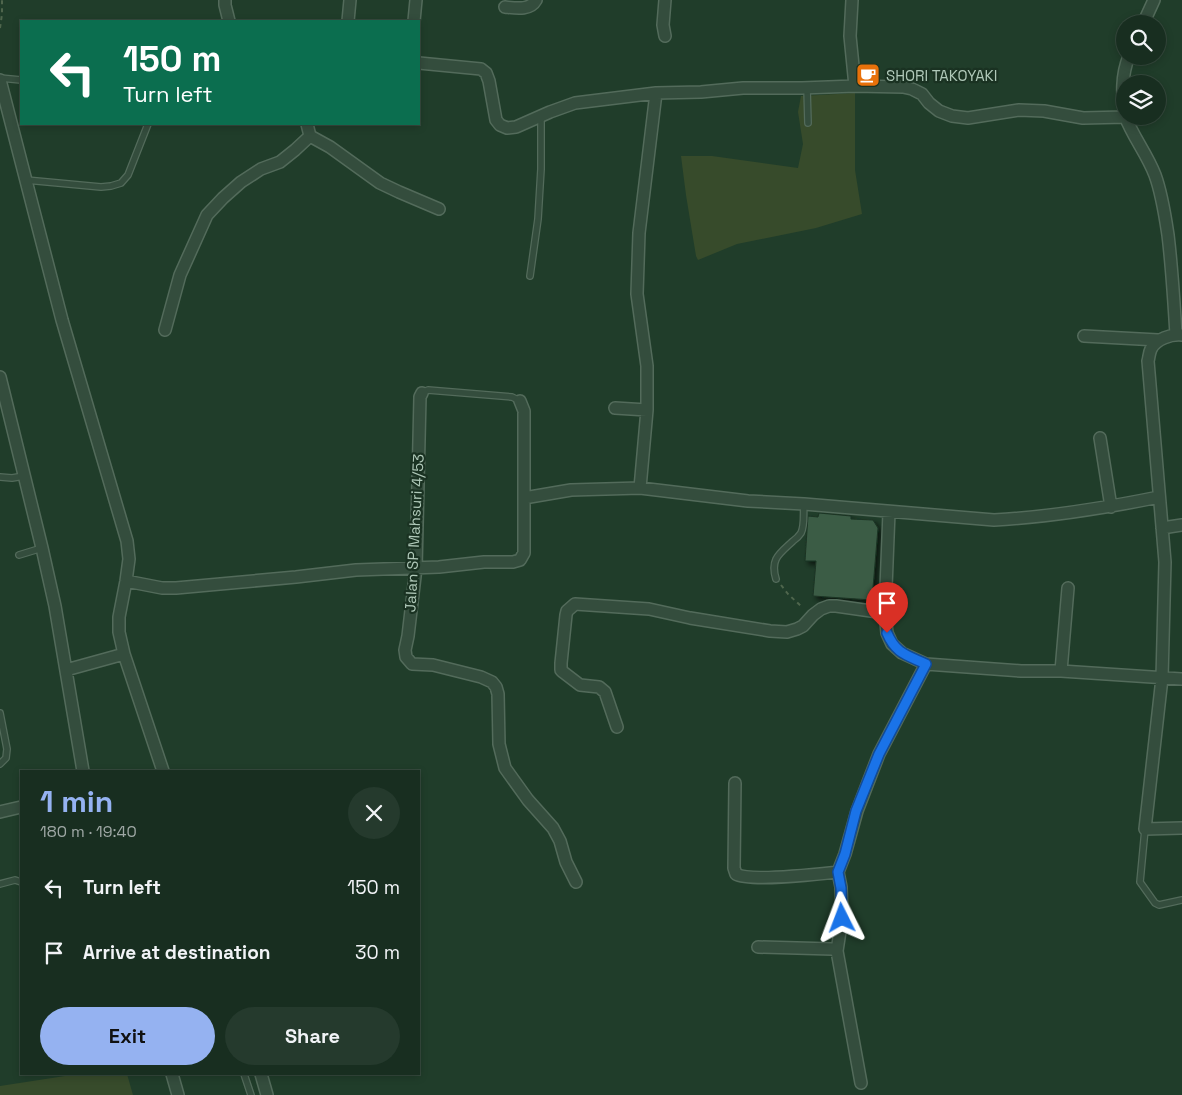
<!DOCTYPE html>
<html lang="en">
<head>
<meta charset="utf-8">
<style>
  :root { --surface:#182e20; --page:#253a2d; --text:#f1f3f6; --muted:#9fa8a5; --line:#364a3e; --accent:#95b2f1 }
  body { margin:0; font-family:"Space Grotesk",sans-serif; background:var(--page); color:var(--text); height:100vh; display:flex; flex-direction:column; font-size:19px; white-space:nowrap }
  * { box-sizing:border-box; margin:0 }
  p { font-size:16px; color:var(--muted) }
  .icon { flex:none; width:28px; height:28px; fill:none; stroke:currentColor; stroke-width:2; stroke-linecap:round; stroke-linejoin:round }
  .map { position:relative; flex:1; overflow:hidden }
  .side { position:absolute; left:20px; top:770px; width:400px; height:305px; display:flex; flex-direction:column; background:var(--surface); border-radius:0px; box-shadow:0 2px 8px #0003,0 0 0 1px var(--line) }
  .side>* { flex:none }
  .guide { position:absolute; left:20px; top:20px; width:400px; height:105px; border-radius:0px; box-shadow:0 2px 8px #0003,0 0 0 1px var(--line); background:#0b6e4f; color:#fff; overflow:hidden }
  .fabs { position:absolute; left:1116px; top:15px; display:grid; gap:10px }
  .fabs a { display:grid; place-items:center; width:50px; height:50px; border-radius:50%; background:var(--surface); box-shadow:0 2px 8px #0003,0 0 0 1px var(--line); font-size:25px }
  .pin { position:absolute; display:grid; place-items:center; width:42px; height:42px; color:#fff; margin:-51px -21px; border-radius:50% 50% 50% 0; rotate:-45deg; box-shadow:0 0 5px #0007 }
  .pin .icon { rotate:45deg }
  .me { position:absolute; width:55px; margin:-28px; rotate:357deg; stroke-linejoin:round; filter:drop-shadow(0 0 4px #0008) }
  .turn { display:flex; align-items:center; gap:18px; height:105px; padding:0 20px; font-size:22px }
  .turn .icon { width:65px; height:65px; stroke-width:2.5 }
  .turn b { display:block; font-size:35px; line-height:42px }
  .round { display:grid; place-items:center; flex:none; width:52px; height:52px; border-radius:26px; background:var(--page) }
  .headline { display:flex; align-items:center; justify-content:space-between; height:85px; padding:0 20px }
  h1 { font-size:30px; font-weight:600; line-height:38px; color:var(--accent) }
  .action { display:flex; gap:10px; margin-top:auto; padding:10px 20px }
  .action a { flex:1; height:58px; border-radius:30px; background:var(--accent); color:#111; font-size:20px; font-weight:600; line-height:58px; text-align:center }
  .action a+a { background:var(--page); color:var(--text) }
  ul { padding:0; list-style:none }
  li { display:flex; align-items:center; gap:15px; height:65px; padding:0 20px }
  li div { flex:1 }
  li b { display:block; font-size:19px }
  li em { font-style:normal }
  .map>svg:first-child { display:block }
  .green { fill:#374b2b }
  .building { fill:#3a5b45; stroke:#1c3424; filter:url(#shadow) }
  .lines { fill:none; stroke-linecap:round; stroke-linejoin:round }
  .lane-casing { stroke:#536b5b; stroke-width:8 }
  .street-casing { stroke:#536b5b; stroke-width:14 }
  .path { stroke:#4f664d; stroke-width:2; stroke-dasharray:4 4; stroke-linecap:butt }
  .lane { stroke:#344d3d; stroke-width:5.5 }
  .street { stroke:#344d3d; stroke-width:11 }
  .route-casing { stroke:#114b97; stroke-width:12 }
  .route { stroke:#1a73e8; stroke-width:9 }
  .labels { text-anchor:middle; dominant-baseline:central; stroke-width:4.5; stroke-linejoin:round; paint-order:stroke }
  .poi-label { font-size:15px; fill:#b0c9b9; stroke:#1a3222; text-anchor:start }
  .street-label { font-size:15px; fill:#b0c9b9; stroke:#1a3222 }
</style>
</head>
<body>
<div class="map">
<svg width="1182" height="1095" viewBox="0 0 1182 1095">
  <defs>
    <filter id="shadow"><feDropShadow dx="3.5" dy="3.5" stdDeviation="2.5" flood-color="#0009"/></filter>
  </defs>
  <rect width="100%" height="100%" fill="#203d2a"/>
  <!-- green -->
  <path class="green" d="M 855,93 L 855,170 L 862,214 L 816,228 L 737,244 L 698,260 L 696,256 L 686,195 L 681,156 L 712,156 L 798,168 L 803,144 L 798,112 L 801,96 Z
    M 78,1074 L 127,1074 L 133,1095 L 0,1095 L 0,1086 Z"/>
  <!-- building -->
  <path class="building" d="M 819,513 L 851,516 L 851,519 L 873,520 L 878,528 L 872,600 L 813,596 L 816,561 L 805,561 L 807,530 L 808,516 L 818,517 Z"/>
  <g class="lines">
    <!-- lane casing -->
    <g class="lane-casing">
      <path id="lane" d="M 0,78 L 21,80
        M 807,88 L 808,123
        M 26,180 L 101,187 L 111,186 L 121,183 L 128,175 L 148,124
        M 530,276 L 538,219 L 541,169 L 541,116
        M 422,393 L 428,390 L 512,397 L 520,401
        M 0,477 L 12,478 L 24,476
        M 19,555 L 42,548
        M 776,579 C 770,559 779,554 793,541 C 796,539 799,536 801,533 C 805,525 803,513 804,504
        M 0,713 L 7,749 L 6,758 L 0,764
        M 1145,829 L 1140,882 L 1155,903 L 1159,905 L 1182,900
        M 0,884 L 15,880 L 21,882
        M 244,1074 L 251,1095"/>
    </g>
    <!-- street casing -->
    <g class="street-casing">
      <path id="street" d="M 225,0 L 225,5 L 229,21
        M 852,0 L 850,36 L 855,86
        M 505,7 C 515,8 530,11 536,0
        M 348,21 L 350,0
        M 414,21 L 416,0
        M 1143,24 L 1154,0
        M 665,36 L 663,25 L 665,0
        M 419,63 L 481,69 L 486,73 L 489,81 L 496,120 L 500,125 L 507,128 L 516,127 L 550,112 L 575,103 L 656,93 L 701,92 L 743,88 L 802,88 L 855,86 L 903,87 L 912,89 L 922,94 L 929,103 L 939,111 L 952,116 L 968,118 L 1019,110 L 1044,111 L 1083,118 L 1125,117
        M 0,80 L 62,320 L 127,541 L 129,559 L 126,581 L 119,617 L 119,632 L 124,654 L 163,771
        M 1125,116 C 1133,137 1147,154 1155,175 C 1162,194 1165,215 1168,235 C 1172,268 1174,301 1176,335
        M 1125,116 C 1122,95 1121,76 1129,56
        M 310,136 L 330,147 L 380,183 L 399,192 L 439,209
        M 165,330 L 180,275 L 207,215 L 223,198 L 241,182 L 261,169 L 280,162 L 295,150 L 310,136 L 307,124
        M 1182,335 C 1171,334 1156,339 1151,349 C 1149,353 1149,358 1148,361 L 1165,562 L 1162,678 L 1145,829 L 1182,828
        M 1084,336 L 1158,340
        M 0,377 L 42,548 L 55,606 L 83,771
        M 422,393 L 420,397 L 416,568 L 408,636 L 405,650 L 406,657 L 412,664 L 433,665 L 481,677 L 492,682 L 496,687 L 498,694 L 499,744 L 505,768 L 528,800 L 553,828 L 560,841 L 566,862 L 576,882
        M 615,408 L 647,410
        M 1100,438 L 1111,507
        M 640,488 L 647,410 L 647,366 L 637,294 L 639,233 L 656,93
        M 524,498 L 571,490 L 640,488 L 748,501 L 804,504 L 994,520 C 1049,517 1105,508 1159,497
        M 889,512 L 885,613 L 887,633 L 892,644 L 902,653 L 926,664 L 1021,671 L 1061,671 L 1182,679
        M 1162,528 L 1182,525
        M 126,581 L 162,588 L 176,588 L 296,577 L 356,570 L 439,567 L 484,562 L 513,562 L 520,560 L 524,553 L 524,411 L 520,401
        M 66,670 L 124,654
        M 1061,671 L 1068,588
        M 617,727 L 605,692 L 599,687 L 580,685 L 563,672 L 561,670 L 561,663 L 566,615 L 567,611 L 575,604 L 649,609 L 690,618 L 770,631 L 787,632 L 797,629 L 803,626 L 813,615 L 821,609 L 829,606 L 836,606 L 885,613
        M 735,783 L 734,868 L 736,874 C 749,882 819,874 838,872
        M 0,812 L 21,807
        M 758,947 L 832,949 L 837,951
        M 172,1074 L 178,1095
        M 261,1074 L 267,1095
        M 861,1083 L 837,951 L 842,918 L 841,887 L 838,872 L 845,854 L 857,811 L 879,754 L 926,664"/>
    </g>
    <!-- path -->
    <path class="path" d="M 0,28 L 2,14 L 2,0
      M 781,585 L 788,594 L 803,608"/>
    <!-- lane -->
    <use href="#lane" class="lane"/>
    <!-- street -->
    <use href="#street" class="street"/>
  </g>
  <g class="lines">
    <!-- route casing -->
    <g class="route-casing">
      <path id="route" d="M 842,918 L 841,888 L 838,872 L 845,854 L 856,811 L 879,754 L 926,664 C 907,655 896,654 887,633"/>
    </g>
    <!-- route -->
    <use href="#route" class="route"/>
  </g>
  <!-- icons -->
  <defs>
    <g id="cafe-square" transform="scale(1.25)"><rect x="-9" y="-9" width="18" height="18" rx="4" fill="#e8710a" stroke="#1a3222"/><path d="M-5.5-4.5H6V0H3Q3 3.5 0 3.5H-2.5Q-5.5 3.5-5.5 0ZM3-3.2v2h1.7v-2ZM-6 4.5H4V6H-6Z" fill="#fff"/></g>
  </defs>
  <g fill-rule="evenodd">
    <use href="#cafe-square" x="868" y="75"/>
  </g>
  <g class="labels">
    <!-- poi labels -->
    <g class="poi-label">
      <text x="886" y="75">SHORI TAKOYAKI</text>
    </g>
    <!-- street labels -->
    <g class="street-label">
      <text transform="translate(414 533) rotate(-87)">Jalan SP Mahsuri 4/53</text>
    </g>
  </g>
</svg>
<div class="fabs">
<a><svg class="icon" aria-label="search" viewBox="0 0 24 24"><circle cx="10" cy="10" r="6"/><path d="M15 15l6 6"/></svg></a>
<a><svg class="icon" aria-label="layers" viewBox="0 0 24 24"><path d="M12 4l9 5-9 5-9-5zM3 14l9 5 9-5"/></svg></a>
</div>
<div class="pin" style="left:887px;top:633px;background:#d93025"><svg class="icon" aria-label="arrive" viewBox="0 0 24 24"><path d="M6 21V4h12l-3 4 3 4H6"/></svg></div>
<svg class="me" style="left:842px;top:918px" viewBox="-20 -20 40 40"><path d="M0-17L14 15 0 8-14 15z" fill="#1a73e8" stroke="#fff" stroke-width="4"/></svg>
<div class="guide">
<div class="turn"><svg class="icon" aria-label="left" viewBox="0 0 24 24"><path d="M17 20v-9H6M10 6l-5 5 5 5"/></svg><div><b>150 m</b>Turn left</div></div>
</div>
<section class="side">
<div class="headline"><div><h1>1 min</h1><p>180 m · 19:40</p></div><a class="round"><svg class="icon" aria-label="close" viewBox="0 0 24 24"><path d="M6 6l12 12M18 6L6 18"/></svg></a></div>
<ul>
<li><svg class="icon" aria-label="left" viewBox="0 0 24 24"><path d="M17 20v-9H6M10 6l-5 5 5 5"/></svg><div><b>Turn left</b></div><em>150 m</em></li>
<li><svg class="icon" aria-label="arrive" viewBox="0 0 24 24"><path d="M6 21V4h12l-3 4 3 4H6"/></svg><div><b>Arrive at destination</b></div><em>30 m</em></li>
</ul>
<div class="action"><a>Exit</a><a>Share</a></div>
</section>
</div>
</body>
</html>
